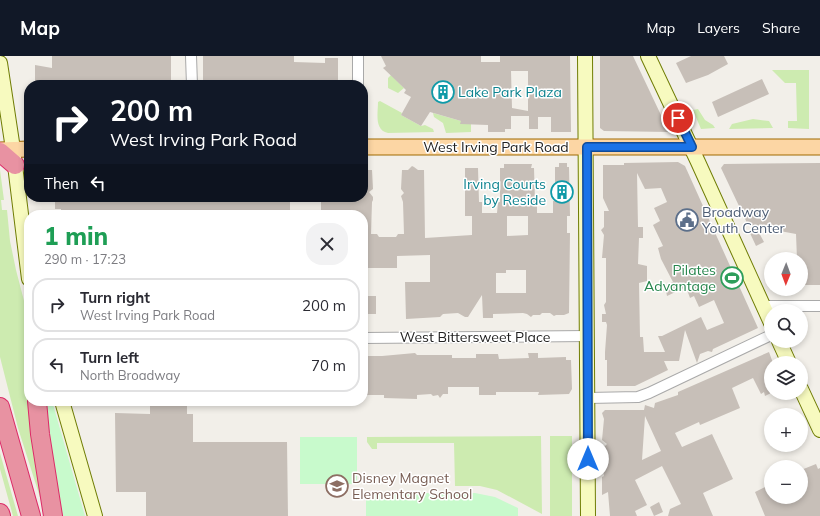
<!DOCTYPE html>
<html lang="en">
<head>
<meta charset="utf-8">
<style>
  :root { --surface:#fff; --page:#f2f2f3; --text:#2b2b33; --muted:#7c7c81; --line:#e1e1e2; --accent:#111827 }
  body { margin:0; font-family:Mulish,sans-serif; background:var(--page); color:var(--text); height:100vh; display:flex; flex-direction:column; font-size:15px; white-space:nowrap }
  * { box-sizing:border-box; margin:0 }
  p { font-size:13px; color:var(--muted) }
  .icon { flex:none; width:22px; height:22px; fill:none; stroke:currentColor; stroke-width:2; stroke-linecap:round; stroke-linejoin:round }
  .map { position:relative; flex:1; overflow:hidden }
  .sheet { position:absolute; left:24px; top:154px; width:344px; height:196px; display:flex; flex-direction:column; background:var(--surface); border-radius:16px; box-shadow:0 2px 6px #0003 }
  .sheet>* { flex:none }
  .hud { position:absolute; left:24px; top:24px; width:344px; height:122px; border-radius:16px; box-shadow:0 2px 6px #0003; background:#111827; color:#fff; overflow:hidden }
  .needle { width:26px; rotate:181deg }
  .controls { position:absolute; left:764px; top:196px; display:grid; gap:8px }
  .controls a { display:grid; place-items:center; width:44px; height:44px; border-radius:50%; background:var(--surface); box-shadow:0 2px 6px #0003; font-size:20px }
  .pin { position:absolute; display:grid; place-items:center; width:34px; height:34px; color:#fff; margin:-17px; border:2px solid #fff; border-radius:50%; box-shadow:0 1px 4px #0007 }
  .me { position:absolute; width:44px; margin:-22px; rotate:0deg; stroke-linejoin:round; filter:drop-shadow(0 0 3px #0008) }
  .turn { display:flex; align-items:center; gap:14px; height:84px; padding:0 20px; font-size:18px }
  .turn .icon { width:52px; height:52px; stroke-width:2.5 }
  .turn b { display:block; font-size:28px; line-height:34px }
  .then { display:flex; align-items:center; height:38px; padding:0 20px; background:#0003; gap:8px; font-size:15px }
  .round { display:grid; place-items:center; flex:none; width:42px; height:42px; border-radius:16px; background:var(--page) }
  .summary { display:flex; align-items:center; justify-content:space-between; height:68px; padding:0 20px }
  h1 { font-size:24px; font-weight:800; line-height:30px; color:#1e9e55 }
  ul { padding:0; list-style:none }
  li { display:flex; align-items:center; gap:12px; height:54px; margin:0 8px 6px; padding:0 12px; border:2px solid var(--line); border-radius:16px }
  li div { flex:1 }
  li b { display:block; font-size:15px }
  li em { font-style:normal }
  header { display:flex; align-items:center; gap:24px; box-sizing:border-box; height:56px; padding:0 20px; background:var(--accent); color:#fff }
  header strong { font-size:19px }
  nav { display:flex; gap:22px; margin-inline-start:auto; font-size:14px }
  .map>svg:first-child { display:block }
  .grass { fill:#cdebb0 }
  .park { fill:#c8facc }
  .building { fill:#c7bfb8; fill-rule:evenodd }
  .lines { fill:none; stroke-linecap:round; stroke-linejoin:round }
  .street-casing { stroke:#a9a9a9; stroke-width:12 }
  .secondary-casing { stroke:#707d05; stroke-width:16 }
  .primary-casing { stroke:#a06b00; stroke-width:17 }
  .highway-casing { stroke:#dc2a67; stroke-width:20 }
  .street { stroke:#fff; stroke-width:10 }
  .secondary { stroke:#f7fabf; stroke-width:14 }
  .primary { stroke:#fcd6a4; stroke-width:15 }
  .highway { stroke:#e892a2; stroke-width:18 }
  .route-casing { stroke:#114b97; stroke-width:10 }
  .route { stroke:#1a73e8; stroke-width:7 }
  .labels { text-anchor:middle; dominant-baseline:central; stroke-width:3; stroke-linejoin:round; paint-order:stroke }
  .culture-label { font-size:14px; fill:#0d838f; stroke:#fff; text-anchor:start }
  .street-label { font-size:14px; fill:#222; stroke:#fff }
  .service-label { font-size:14px; fill:#4e5e75; stroke:#fff; text-anchor:start }
  .leisure-label { font-size:14px; fill:#27864d; stroke:#fff; text-anchor:end }
  .education-label { font-size:14px; fill:#785e54; stroke:#fff; text-anchor:start }
</style>
</head>
<body>
<header>
<strong>Map</strong>
<nav><a>Map</a><a>Layers</a><a>Share</a></nav>
</header>
<div class="map">
<svg width="820" height="460" viewBox="0 0 820 460">
  <rect width="100%" height="100%" fill="#f2efe9"/>
  <!-- grass -->
  <path class="grass" d="M 772,14 L 809,14 L 809,73 L 788,72 L 788,65 L 797,65 L 796,27 L 785,27 Z
    M 391,19 L 404,32 L 398,37 L 388,32 L 388,22 Z
    M 380,45 L 402,57 L 401,59 L 421,70 L 425,69 L 433,73 L 434,76 L 388,77 C 374,74 378,57 378,46 Z
    M 698,53 L 705,64 L 713,69 L 715,72 L 701,73 L 693,54 Z
    M 433,57 L 461,65 L 461,68 L 471,68 L 471,76 L 446,77 L 443,67 L 434,61 Z
    M 753,63 L 769,65 L 773,72 L 729,73 L 732,68 Z
    M 0,114 L 4,144 L 1,144 L 2,154 L 7,154 L 10,185 L 16,214 L 29,264 L 29,345 L 44,454 L 18,372 L 0,301 Z
    M 541,380 L 542,458 L 497,434 L 480,430 L 455,430 L 454,387 L 377,387 L 377,393 L 372,393 L 367,386 L 367,381 Z
    M 550,380 L 572,380 L 572,460 L 550,460 Z
    M 0,397 L 18,460 L 13,460 L 0,413 Z"/>
  <!-- park -->
  <path class="park" d="M 43,345 L 52,345 L 85,460 L 59,460 Z
    M 300,381 L 357,381 L 357,428 L 300,428 Z
    M 366,437 L 475,437 L 495,441 L 518,452 L 518,460 L 366,460 Z"/>
  <!-- building -->
  <path class="building" d="M 52,0 L 171,0 L 171,29 L 52,29 L 52,26 L 35,29 L 35,9 L 52,12 Z
    M 203,0 L 294,0 L 294,6 L 325,7 L 325,2 L 338,2 L 338,29 L 203,29 Z
    M 381,0 L 481,0 L 481,6 L 500,6 L 500,0 L 570,0 L 571,76 L 551,76 L 551,61 L 538,61 L 538,73 L 529,73 L 529,60 L 511,60 L 511,73 L 505,73 L 505,76 L 488,76 L 488,69 L 460,68 L 461,65 L 430,56 L 421,70 L 401,59 L 411,41 L 404,37 L 406,34 L 383,12 L 386,10 ZM 511,15 L 528,15 L 528,55 L 512,52 Z
    M 600,0 L 633,0 L 669,76 L 604,75 L 600,72 Z
    M 691,0 L 724,0 L 728,8 L 708,19 L 686,27 L 676,7 Z
    M 762,23 L 769,38 L 718,61 L 712,46 Z
    M 678,106 L 685,110 L 758,272 L 713,293 L 712,296 L 708,295 L 700,298 L 697,307 L 685,274 L 679,305 L 664,305 L 668,314 L 635,330 L 607,330 L 607,304 L 605,304 L 605,296 L 607,269 L 606,266 L 602,266 L 602,258 L 606,258 L 604,249 L 606,246 L 606,202 L 602,202 L 604,179 L 601,174 L 604,171 L 604,155 L 609,155 L 603,142 L 603,109 L 624,109 L 624,107 ZM 637,117 L 645,133 L 661,132 L 667,146 L 654,152 L 660,165 L 653,169 L 663,190 L 658,192 L 661,203 L 673,226 L 665,230 L 667,240 L 686,231 L 690,242 L 694,240 L 699,251 L 714,244 L 724,267 L 707,274 L 701,261 L 662,280 L 658,280 L 665,296 L 644,296 L 643,281 L 640,281 L 639,227 L 647,225 L 647,210 L 638,208 L 639,182 L 643,182 L 643,171 L 638,171 Z
    M 559,107 L 567,107 L 567,111 L 569,111 L 570,160 L 567,160 L 567,177 L 570,177 L 569,257 L 564,259 L 556,259 L 554,260 L 550,257 L 542,257 L 540,259 L 533,259 L 531,261 L 527,258 L 523,257 L 493,258 L 493,262 L 483,262 L 482,239 L 468,261 L 465,261 L 458,257 L 443,258 L 440,261 L 406,263 L 405,226 L 430,226 L 430,199 L 397,200 L 397,212 L 363,212 L 363,159 L 321,159 L 321,141 L 363,141 L 363,114 L 372,114 L 373,133 L 369,136 L 373,141 L 373,144 L 372,146 L 371,178 L 377,178 L 379,181 L 396,181 L 398,178 L 404,178 L 403,146 L 401,140 L 404,137 L 401,133 L 402,114 L 408,114 L 412,110 L 414,111 L 418,114 L 424,114 L 425,182 L 472,179 L 472,160 L 465,160 L 465,112 L 478,112 L 479,146 L 482,146 L 482,157 L 497,157 L 498,146 L 500,146 L 500,112 L 504,112 L 504,108 L 532,108 L 531,112 L 534,112 L 535,146 L 537,146 L 537,157 L 553,157 L 553,145 L 555,145 L 555,111 L 559,111 ZM 507,160 L 528,160 L 528,179 L 507,180 ZM 506,214 L 526,214 L 526,237 L 496,237 L 496,217 L 506,217 Z
    M 820,107 L 820,229 L 801,229 L 801,203 L 797,203 L 796,178 L 748,169 L 721,112 L 724,108 Z
    M 55,141 L 157,141 L 156,144 L 174,144 L 174,141 L 290,141 L 290,159 L 61,159 L 61,153 L 55,153 Z
    M 749,175 L 758,175 L 764,186 L 756,190 Z
    M 363,240 L 376,240 L 376,258 L 363,258 Z
    M 769,296 L 773,307 L 771,307 L 771,337 L 765,340 L 764,336 L 761,338 L 753,322 L 732,332 L 740,352 L 700,369 L 699,366 L 675,377 L 682,391 L 712,378 L 733,423 L 703,437 L 713,460 L 668,460 L 670,453 L 681,448 L 662,410 L 635,424 L 647,449 L 635,455 L 637,460 L 610,460 L 608,436 L 602,439 L 602,421 L 604,420 L 602,405 L 606,401 L 603,397 L 602,393 L 607,388 L 602,384 L 604,363 L 602,357 L 605,354 L 644,354 L 645,349 L 654,352 L 655,347 L 678,339 L 678,336 ZM 645,360 L 661,395 L 642,404 Z
    M 415,297 L 417,299 L 452,299 L 452,302 L 476,302 L 476,298 L 498,298 L 499,303 L 529,302 L 528,297 L 538,297 L 538,302 L 566,301 L 566,304 L 571,304 L 572,333 L 569,338 L 538,339 L 539,336 L 496,336 L 496,339 L 479,339 L 479,331 L 448,331 L 448,338 L 443,338 L 440,342 L 438,339 L 433,340 L 431,338 L 417,339 L 417,343 L 384,342 L 384,339 L 363,339 L 363,300 L 382,300 Z
    M 150,345 L 187,345 L 187,358 L 193,358 L 193,386 L 287,386 L 288,460 L 146,460 L 146,436 L 116,436 L 115,357 L 150,358 Z
    M 816,408 L 818,413 L 820,412 L 820,460 L 765,460 L 755,436 L 771,428 L 771,441 L 801,441 L 801,414 Z
    M 659,446 L 663,456 L 654,460 L 650,451 Z"/>
  <g class="lines">
    <!-- street casing -->
    <g class="street-casing">
      <path id="street" d="M 191,0 L 192,29
        M 358,0 L 358,29
        M 764,250 L 820,250
        M 363,282 L 587,280
        M 588,342 L 638,341 L 649,337 L 771,279"/>
    </g>
    <!-- secondary casing -->
    <g class="secondary-casing">
      <path id="secondary" d="M 585,0 L 588,460
        M 648,0 L 698,106 L 771,267
        M 0,7 L 13,93 L 29,223
        M 779,285 L 789,307
        M 801,333 L 820,374
        M 62,345 L 95,460"/>
    </g>
    <!-- primary casing -->
    <g class="primary-casing">
      <path id="primary" d="M 363,91 L 820,91
        M 0,94 L 29,93"/>
    </g>
    <!-- highway casing -->
    <g class="highway-casing">
      <path id="highway" d="M 0,96 L 15,109
        M 37,345 L 40,378 L 53,460
        M 0,351 L 31,460
        M 0,457 L 1,460"/>
    </g>
    <!-- street -->
    <use href="#street" class="street"/>
    <!-- secondary -->
    <use href="#secondary" class="secondary"/>
    <!-- primary -->
    <use href="#primary" class="primary"/>
    <!-- highway -->
    <use href="#highway" class="highway"/>
  </g>
  <g class="lines">
    <!-- route casing -->
    <g class="route-casing">
      <path id="route" d="M 588,403 L 587,91 L 692,91 L 678,62"/>
    </g>
    <!-- route -->
    <use href="#route" class="route"/>
  </g>
  <!-- icons -->
  <defs>
    <g id="building-ring" transform="scale(1.15)"><circle r="9.5" fill="#fff" stroke="#0f9aa8" stroke-width="1.5"/><path d="M-4-6H4V6H1V3H-1V6H-4ZM-2.5-4.3h1.7v1.8h-1.7ZM.8-4.3h1.7v1.8H.8ZM-2.5-1h1.7V.8h-1.7ZM.8-1h1.7V.8H.8Z" fill="#0f9aa8"/></g>
    <g id="civic-ring" transform="scale(1.15)"><circle r="9.5" fill="#fff" stroke="#5c6f8a" stroke-width="1.5"/><path d="M-.6-6.5H3V-4.5H.6V-3L4-1V1h2V6H-6V1h2V-1L-.6-3ZM-1.2 2.5V6h2.4V2.5Z" fill="#5c6f8a"/></g>
    <g id="stadium-ring" transform="scale(1.15)"><circle r="9.5" fill="#fff" stroke="#2e9e5b" stroke-width="1.5"/><path d="M0-5a6.5 5 0 1 0 0 10a6.5 5 0 1 0 0-10ZM-3.5-1.8h7v3.6h-7Z" fill="#2e9e5b"/></g>
    <g id="school-ring" transform="scale(1.15)"><circle r="9.5" fill="#fff" stroke="#8d6e63" stroke-width="1.5"/><path d="M0-5L7-2L0 1L-7-2ZM-4 1L0 2.5L4 1V4Q0 6-4 4Z" fill="#8d6e63"/></g>
  </defs>
  <g fill-rule="evenodd">
    <use href="#building-ring" x="443" y="36"/>
    <use href="#building-ring" x="562" y="136"/>
    <use href="#civic-ring" x="687" y="164"/>
    <use href="#stadium-ring" x="732" y="222"/>
    <use href="#school-ring" x="337" y="430"/>
  </g>
  <g class="labels">
    <!-- culture labels -->
    <g class="culture-label">
      <text x="458" y="36">Lake Park Plaza</text>
      <text x="546" y="128" text-anchor="end">Irving Courts<tspan x="546" dy="16">by Reside</tspan></text>
    </g>
    <!-- street labels -->
    <g class="street-label">
      <text x="496" y="91">West Irving Park Road</text>
      <text x="475" y="281">West Bittersweet Place</text>
    </g>
    <!-- service labels -->
    <g class="service-label">
      <text x="702" y="156">Broadway<tspan x="702" dy="16">Youth Center</tspan></text>
    </g>
    <!-- leisure labels -->
    <g class="leisure-label">
      <text x="716" y="214">Pilates<tspan x="716" dy="16">Advantage</tspan></text>
    </g>
    <!-- education labels -->
    <g class="education-label">
      <text x="352" y="422">Disney Magnet<tspan x="352" dy="16">Elementary School</tspan></text>
    </g>
  </g>
</svg>
<div class="controls">
<a><svg class="needle" viewBox="-14 -14 28 28"><path d="M0-13l5 13h-10z" fill="#e53935"/><path d="M0 13l5-13h-10z" fill="#7c7c81"/></svg></a>
<a><svg class="icon" aria-label="search" viewBox="0 0 24 24"><circle cx="10" cy="10" r="6"/><path d="M15 15l6 6"/></svg></a>
<a><svg class="icon" aria-label="layers" viewBox="0 0 24 24"><path d="M12 4l9 5-9 5-9-5zM3 14l9 5 9-5"/></svg></a>
<a>+</a>
<a>−</a>
</div>
<div class="pin" style="left:678px;top:62px;background:#d93025"><svg class="icon" aria-label="arrive" viewBox="0 0 24 24"><path d="M6 21V4h12l-3 4 3 4H6"/></svg></div>
<svg class="me" style="left:588px;top:403px" viewBox="-20 -20 40 40"><circle r="19" fill="#fff"/><path d="M0-13L10 11 0 6-10 11z" fill="#1a73e8"/></svg>
<div class="hud">
<div class="turn"><svg class="icon" aria-label="right" viewBox="0 0 24 24"><path d="M7 20v-9h11M14 6l5 5-5 5"/></svg><div><b>200 m</b>West Irving Park Road</div></div>
<div class="then">Then<svg class="icon" aria-label="left" viewBox="0 0 24 24"><path d="M17 20v-9H6M10 6l-5 5 5 5"/></svg></div>
</div>
<section class="sheet">
<div class="summary"><div><h1>1 min</h1><p>290 m · 17:23</p></div><a class="round"><svg class="icon" aria-label="close" viewBox="0 0 24 24"><path d="M6 6l12 12M18 6L6 18"/></svg></a></div>
<ul>
<li><svg class="icon" aria-label="right" viewBox="0 0 24 24"><path d="M7 20v-9h11M14 6l5 5-5 5"/></svg><div><b>Turn right</b><p>West Irving Park Road</p></div><em>200 m</em></li>
<li><svg class="icon" aria-label="left" viewBox="0 0 24 24"><path d="M17 20v-9H6M10 6l-5 5 5 5"/></svg><div><b>Turn left</b><p>North Broadway</p></div><em>70 m</em></li>
</ul>
</section>
</div>
</body>
</html>
